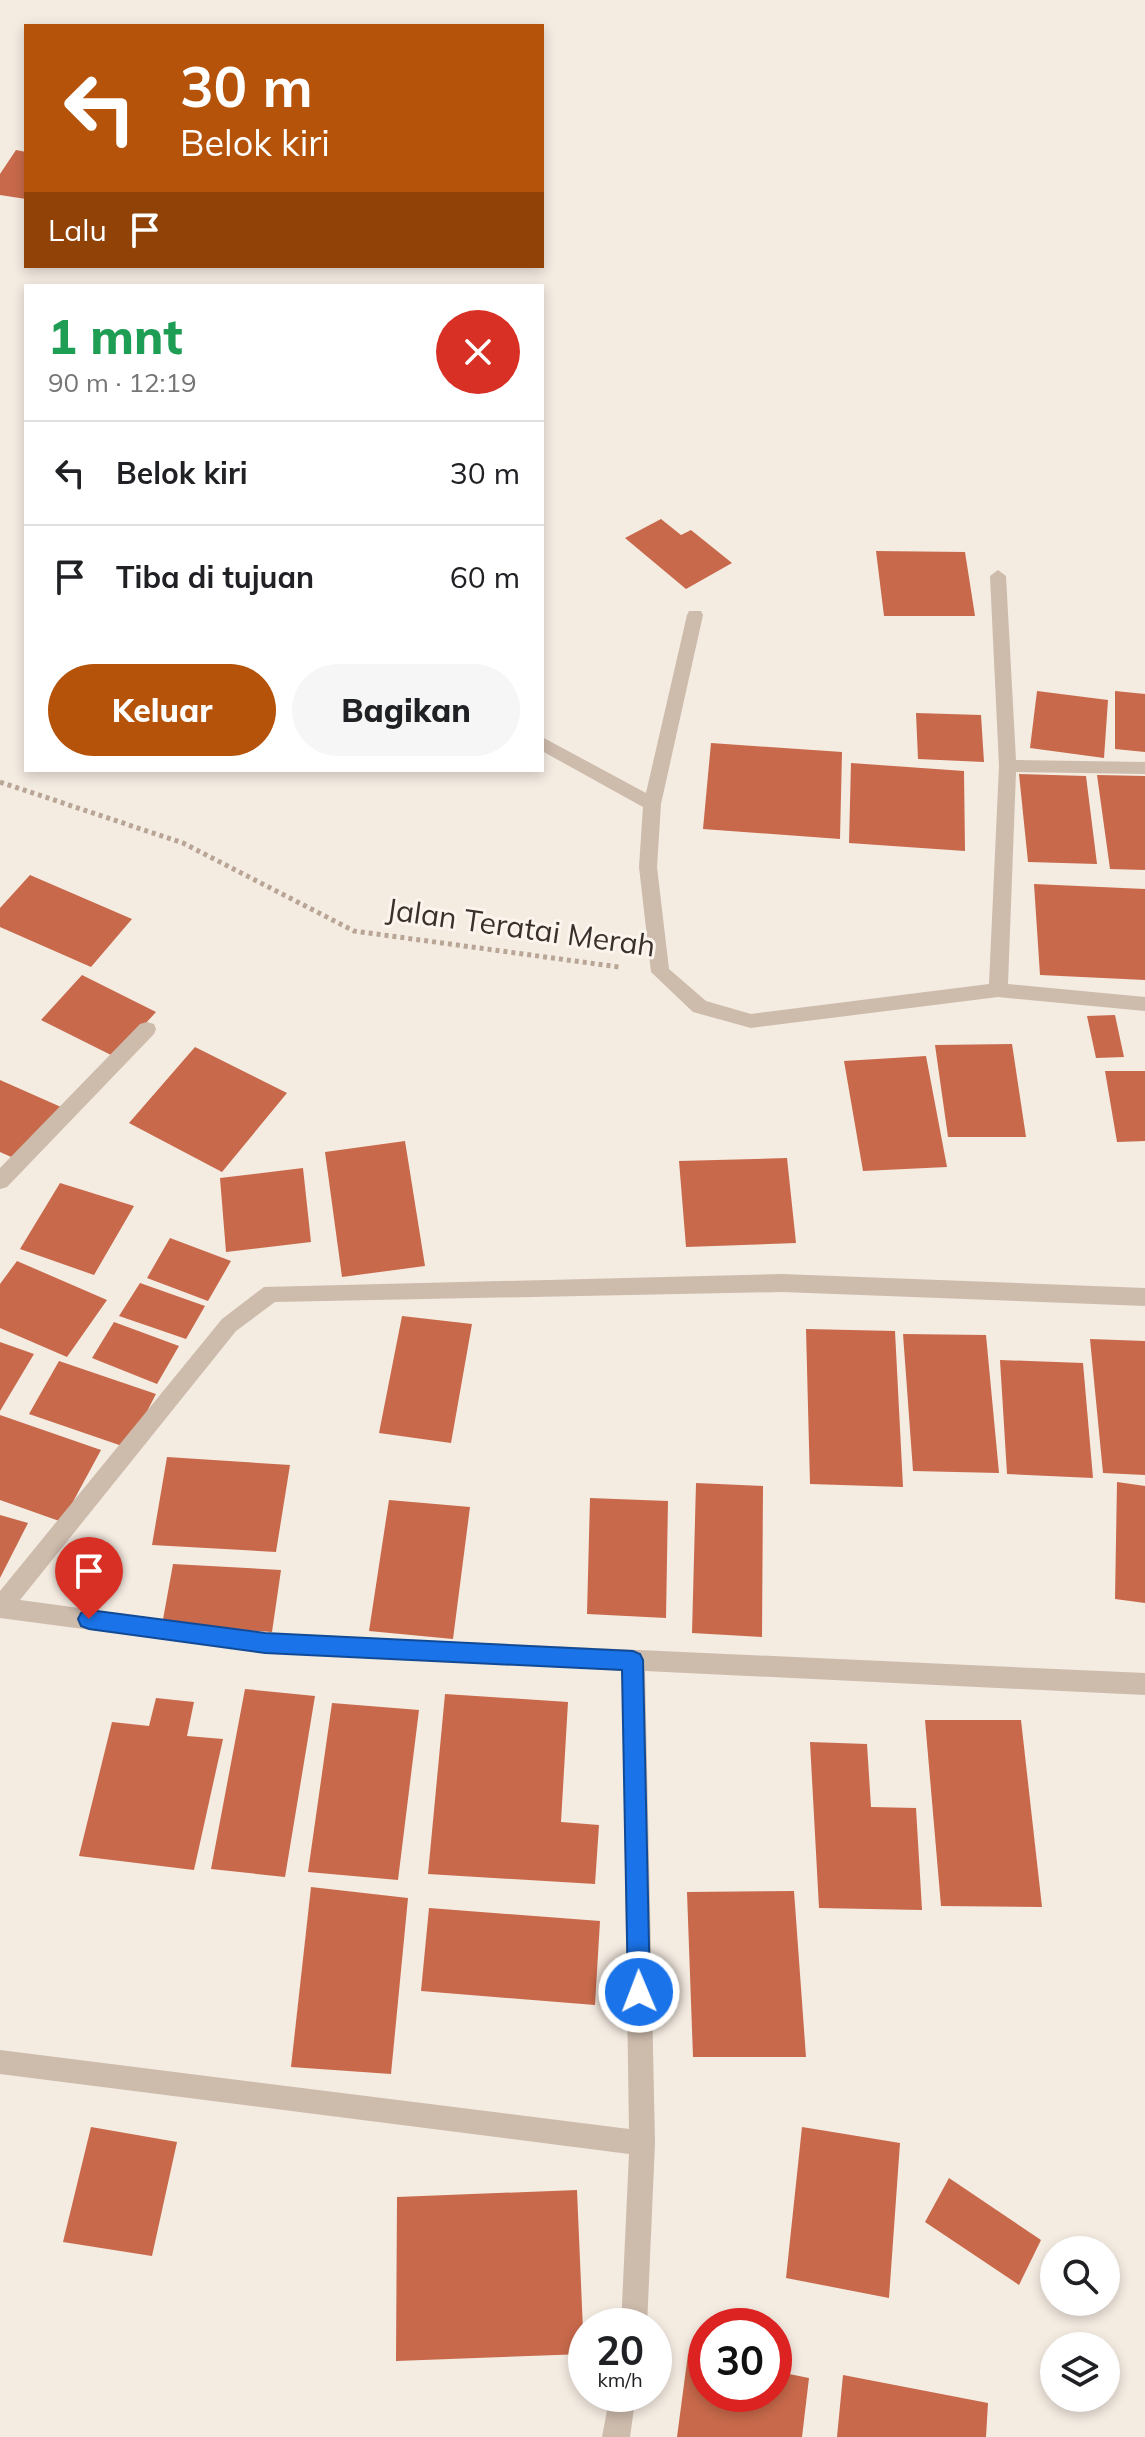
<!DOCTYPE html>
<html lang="id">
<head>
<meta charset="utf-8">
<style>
  :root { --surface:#fff; --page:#f6f6f6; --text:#202124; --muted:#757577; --line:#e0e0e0; --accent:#b45309 }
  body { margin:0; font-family:Mulish,sans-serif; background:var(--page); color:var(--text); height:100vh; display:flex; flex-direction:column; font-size:30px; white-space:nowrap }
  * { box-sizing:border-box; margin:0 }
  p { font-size:26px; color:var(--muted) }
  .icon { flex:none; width:44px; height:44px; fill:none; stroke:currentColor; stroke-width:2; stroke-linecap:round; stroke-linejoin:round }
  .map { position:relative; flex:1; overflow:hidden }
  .side { position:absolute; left:24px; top:284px; width:520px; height:488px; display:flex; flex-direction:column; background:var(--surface); border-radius:0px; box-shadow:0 4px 12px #0003 }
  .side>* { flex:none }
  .hud { position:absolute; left:24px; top:24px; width:520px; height:244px; border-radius:0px; box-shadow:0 4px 12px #0003; background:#b45309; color:#fff; overflow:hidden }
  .fabs { position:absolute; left:1040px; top:2236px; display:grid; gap:16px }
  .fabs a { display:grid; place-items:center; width:80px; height:80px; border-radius:50%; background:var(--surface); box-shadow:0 4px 12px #0003; font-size:40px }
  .speed { position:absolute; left:568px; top:2308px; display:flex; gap:16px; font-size:40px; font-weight:700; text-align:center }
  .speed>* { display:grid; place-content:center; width:104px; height:104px; border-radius:50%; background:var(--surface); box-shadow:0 4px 12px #0003; line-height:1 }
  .speed small { font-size:20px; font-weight:400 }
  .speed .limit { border:12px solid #d22; background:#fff; color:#111 }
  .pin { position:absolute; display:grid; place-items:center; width:68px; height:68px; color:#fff; margin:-82px -34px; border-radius:50% 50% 50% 0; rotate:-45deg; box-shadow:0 0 8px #0007 }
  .pin .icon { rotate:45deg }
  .me { position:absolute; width:88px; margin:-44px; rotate:359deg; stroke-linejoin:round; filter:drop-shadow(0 0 6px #0008) }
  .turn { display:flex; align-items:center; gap:28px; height:168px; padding:0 24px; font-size:36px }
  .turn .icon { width:104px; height:104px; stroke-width:2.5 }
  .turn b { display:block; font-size:56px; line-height:68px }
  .then { display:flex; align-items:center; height:76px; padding:0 24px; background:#0003; gap:16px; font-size:30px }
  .round { display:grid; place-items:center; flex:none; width:84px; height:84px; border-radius:42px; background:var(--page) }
  .headline { display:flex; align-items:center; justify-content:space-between; height:136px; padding:0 24px }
  h1 { font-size:48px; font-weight:800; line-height:60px; color:#1e9e55 }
  .cta { display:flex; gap:16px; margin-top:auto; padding:16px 24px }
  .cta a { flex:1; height:92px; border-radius:48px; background:var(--accent); color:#fff; font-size:32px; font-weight:800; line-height:92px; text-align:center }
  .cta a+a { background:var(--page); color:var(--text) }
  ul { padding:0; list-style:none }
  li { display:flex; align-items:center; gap:24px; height:104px; padding:0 24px; border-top:2px solid var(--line) }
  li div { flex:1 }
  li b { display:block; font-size:30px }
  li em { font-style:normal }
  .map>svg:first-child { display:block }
  .building { fill:#c8694b }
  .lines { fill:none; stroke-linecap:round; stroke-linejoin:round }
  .path { stroke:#b9a596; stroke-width:5; stroke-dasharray:4 4; stroke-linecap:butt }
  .minor { fill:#cdbbac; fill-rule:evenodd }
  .route { fill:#1a73e8; stroke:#114b97; stroke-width:2 }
  .labels { text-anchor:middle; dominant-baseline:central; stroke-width:6; stroke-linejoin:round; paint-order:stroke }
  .street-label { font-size:30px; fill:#3b302b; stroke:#fbf5ee }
</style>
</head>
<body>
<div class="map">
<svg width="1145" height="2437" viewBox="0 0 1145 2437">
  <rect width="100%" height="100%" fill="#f4ebe1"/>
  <!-- building -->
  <path class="building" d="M 16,150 L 26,152 L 26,199 L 0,195 L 0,174 Z
    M 661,519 L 681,535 L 691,530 L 732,563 L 686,589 L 625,538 Z
    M 876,551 L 965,552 L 975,616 L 884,616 Z
    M 1037,691 L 1108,700 L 1104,758 L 1030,748 Z
    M 1115,691 L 1145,694 L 1145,752 L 1115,749 Z
    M 916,713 L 981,715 L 984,762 L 918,759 Z
    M 711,743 L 842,752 L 840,839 L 703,829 Z
    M 851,763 L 964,771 L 965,851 L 849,843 Z
    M 1019,774 L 1086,776 L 1097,864 L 1028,862 Z
    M 1097,775 L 1145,776 L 1145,870 L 1110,869 Z
    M 30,875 L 132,919 L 91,967 L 0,927 L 0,908 Z
    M 1034,884 L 1145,889 L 1145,980 L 1040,975 Z
    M 82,975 L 156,1012 L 115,1057 L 41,1020 Z
    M 1115,1015 L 1124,1057 L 1096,1058 L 1087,1016 Z
    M 1012,1044 L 1026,1137 L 948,1137 L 935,1045 Z
    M 195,1047 L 287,1093 L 222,1172 L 129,1123 Z
    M 926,1056 L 947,1167 L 863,1171 L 844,1061 Z
    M 1105,1071 L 1145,1071 L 1145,1141 L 1117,1142 Z
    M 0,1080 L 61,1107 L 18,1160 L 0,1152 Z
    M 405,1141 L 425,1266 L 342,1277 L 325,1152 Z
    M 787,1158 L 796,1243 L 686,1247 L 679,1161 Z
    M 303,1168 L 311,1242 L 226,1252 L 220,1178 Z
    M 60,1183 L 134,1206 L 94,1275 L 20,1249 Z
    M 170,1238 L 231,1261 L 208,1301 L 147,1278 Z
    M 17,1261 L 107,1300 L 67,1357 L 0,1328 L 0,1284 Z
    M 140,1283 L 205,1306 L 186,1339 L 119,1316 Z
    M 402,1316 L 472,1324 L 451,1443 L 379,1433 Z
    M 114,1322 L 179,1346 L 157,1384 L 92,1358 Z
    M 806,1329 L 895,1331 L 903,1487 L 810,1484 Z
    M 903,1334 L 986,1335 L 999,1473 L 913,1471 Z
    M 1090,1339 L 1145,1341 L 1145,1475 L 1103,1473 Z
    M 0,1342 L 34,1354 L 0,1411 Z
    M 1000,1360 L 1083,1363 L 1093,1478 L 1007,1474 Z
    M 59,1361 L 156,1394 L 128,1448 L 29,1414 Z
    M 0,1415 L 101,1450 L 62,1522 L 0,1500 Z
    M 167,1457 L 290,1465 L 276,1552 L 152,1545 Z
    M 1117,1482 L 1145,1486 L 1145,1603 L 1115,1599 Z
    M 696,1483 L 763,1486 L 762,1637 L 692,1633 Z
    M 590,1498 L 668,1501 L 666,1618 L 587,1614 Z
    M 389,1500 L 470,1507 L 453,1639 L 369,1631 Z
    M 0,1515 L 28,1523 L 0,1578 Z
    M 173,1564 L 281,1570 L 272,1632 L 162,1625 Z
    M 245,1689 L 315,1696 L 285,1877 L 211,1869 Z
    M 445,1694 L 568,1702 L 561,1822 L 599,1825 L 595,1884 L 428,1874 Z
    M 156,1698 L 194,1702 L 187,1736 L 223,1739 L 194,1870 L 79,1856 L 112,1722 L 149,1726 Z
    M 332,1703 L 419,1710 L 398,1880 L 308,1872 Z
    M 925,1720 L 1021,1720 L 1042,1907 L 941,1906 Z
    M 810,1742 L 867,1744 L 871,1807 L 916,1808 L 922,1910 L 819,1908 Z
    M 311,1887 L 408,1898 L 391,2074 L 291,2067 Z
    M 794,1891 L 806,2057 L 693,2057 L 687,1892 Z
    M 429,1908 L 600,1921 L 595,2005 L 421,1991 Z
    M 91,2127 L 177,2142 L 152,2256 L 63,2242 Z
    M 802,2127 L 900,2143 L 889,2298 L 786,2278 Z
    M 949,2178 L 1041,2240 L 1019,2285 L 925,2222 Z
    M 577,2190 L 584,2354 L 396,2361 L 397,2197 Z
    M 688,2354 L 706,2357 L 706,2394 L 774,2394 L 774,2371 L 809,2378 L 802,2437 L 677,2437 Z
    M 843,2375 L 988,2403 L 986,2437 L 837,2437 Z"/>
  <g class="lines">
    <!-- path -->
    <path class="path" d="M 0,782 L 183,843 L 354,931 L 619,967"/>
    <!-- minor -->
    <path class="minor" d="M 998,570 L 1006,576 L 1016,760 L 1145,762 L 1145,774 L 1016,772 L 1008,984 L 1145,997 L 1145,1011 L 998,997 L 751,1028 L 693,1012 L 651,972 L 639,867 L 643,807 L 542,751 L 542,737 L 646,793 L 687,615 L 689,611 L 701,611 L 703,615 L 661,804 L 657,867 L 669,969 L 706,1001 L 751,1014 L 989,984 L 999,766 L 990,576 Z
      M 147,1022 L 154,1024 L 156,1029 L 154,1034 L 7,1187 L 0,1189 L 0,1168 L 140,1024 Z
      M 782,1274 L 1145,1288 L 1145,1306 L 782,1292 L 275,1302 L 236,1331 L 20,1600 L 265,1633 L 1145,1673 L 1145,1695 L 645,1671 L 655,2143 L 647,2326 L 621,2326 L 629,2154 L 0,2074 L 0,2050 L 629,2129 L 622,1670 L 265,1653 L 0,1618 L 0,1591 L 222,1319 L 264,1287 Z
      M 610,2394 L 636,2394 L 630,2437 L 602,2437 Z"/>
  </g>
  <!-- route -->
  <path class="route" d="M 89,1610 L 265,1633 L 633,1651 L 640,1654 L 643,1660 L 650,1992 L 647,2000 L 639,2003 L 631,2000 L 628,1992 L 622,1670 L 265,1653 L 89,1629 L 81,1626 L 78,1619 L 81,1613 Z"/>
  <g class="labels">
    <!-- street labels -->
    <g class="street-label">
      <text transform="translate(521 927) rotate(8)">Jalan Teratai Merah</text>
    </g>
  </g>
</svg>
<div class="fabs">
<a><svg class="icon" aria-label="search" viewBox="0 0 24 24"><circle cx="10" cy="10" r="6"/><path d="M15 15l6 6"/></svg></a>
<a><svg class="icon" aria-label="layers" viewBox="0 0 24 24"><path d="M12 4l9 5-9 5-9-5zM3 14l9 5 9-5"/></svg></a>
</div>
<div class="speed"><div>20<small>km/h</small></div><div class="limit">30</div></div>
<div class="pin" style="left:89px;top:1619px;background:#d93025"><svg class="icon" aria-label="arrive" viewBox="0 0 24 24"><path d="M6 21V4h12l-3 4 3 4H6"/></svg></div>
<svg class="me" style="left:639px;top:1992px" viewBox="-20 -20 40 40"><circle r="17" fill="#1a73e8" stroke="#fff" stroke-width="3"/><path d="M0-11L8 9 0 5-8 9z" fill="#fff"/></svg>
<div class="hud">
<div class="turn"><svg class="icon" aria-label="left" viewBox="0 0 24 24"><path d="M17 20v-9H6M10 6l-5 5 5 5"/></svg><div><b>30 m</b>Belok kiri</div></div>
<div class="then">Lalu<svg class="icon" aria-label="arrive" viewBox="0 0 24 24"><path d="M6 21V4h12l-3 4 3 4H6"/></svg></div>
</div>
<section class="side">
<div class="headline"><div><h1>1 mnt</h1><p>90 m · 12:19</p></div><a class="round" style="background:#d93025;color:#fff"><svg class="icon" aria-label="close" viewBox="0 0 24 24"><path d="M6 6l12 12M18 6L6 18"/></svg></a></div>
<ul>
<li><svg class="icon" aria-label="left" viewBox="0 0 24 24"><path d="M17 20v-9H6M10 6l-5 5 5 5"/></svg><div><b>Belok kiri</b></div><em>30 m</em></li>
<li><svg class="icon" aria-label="arrive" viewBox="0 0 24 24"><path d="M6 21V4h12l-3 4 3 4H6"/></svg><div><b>Tiba di tujuan</b></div><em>60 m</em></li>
</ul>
<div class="cta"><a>Keluar</a><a>Bagikan</a></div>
</section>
</div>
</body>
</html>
